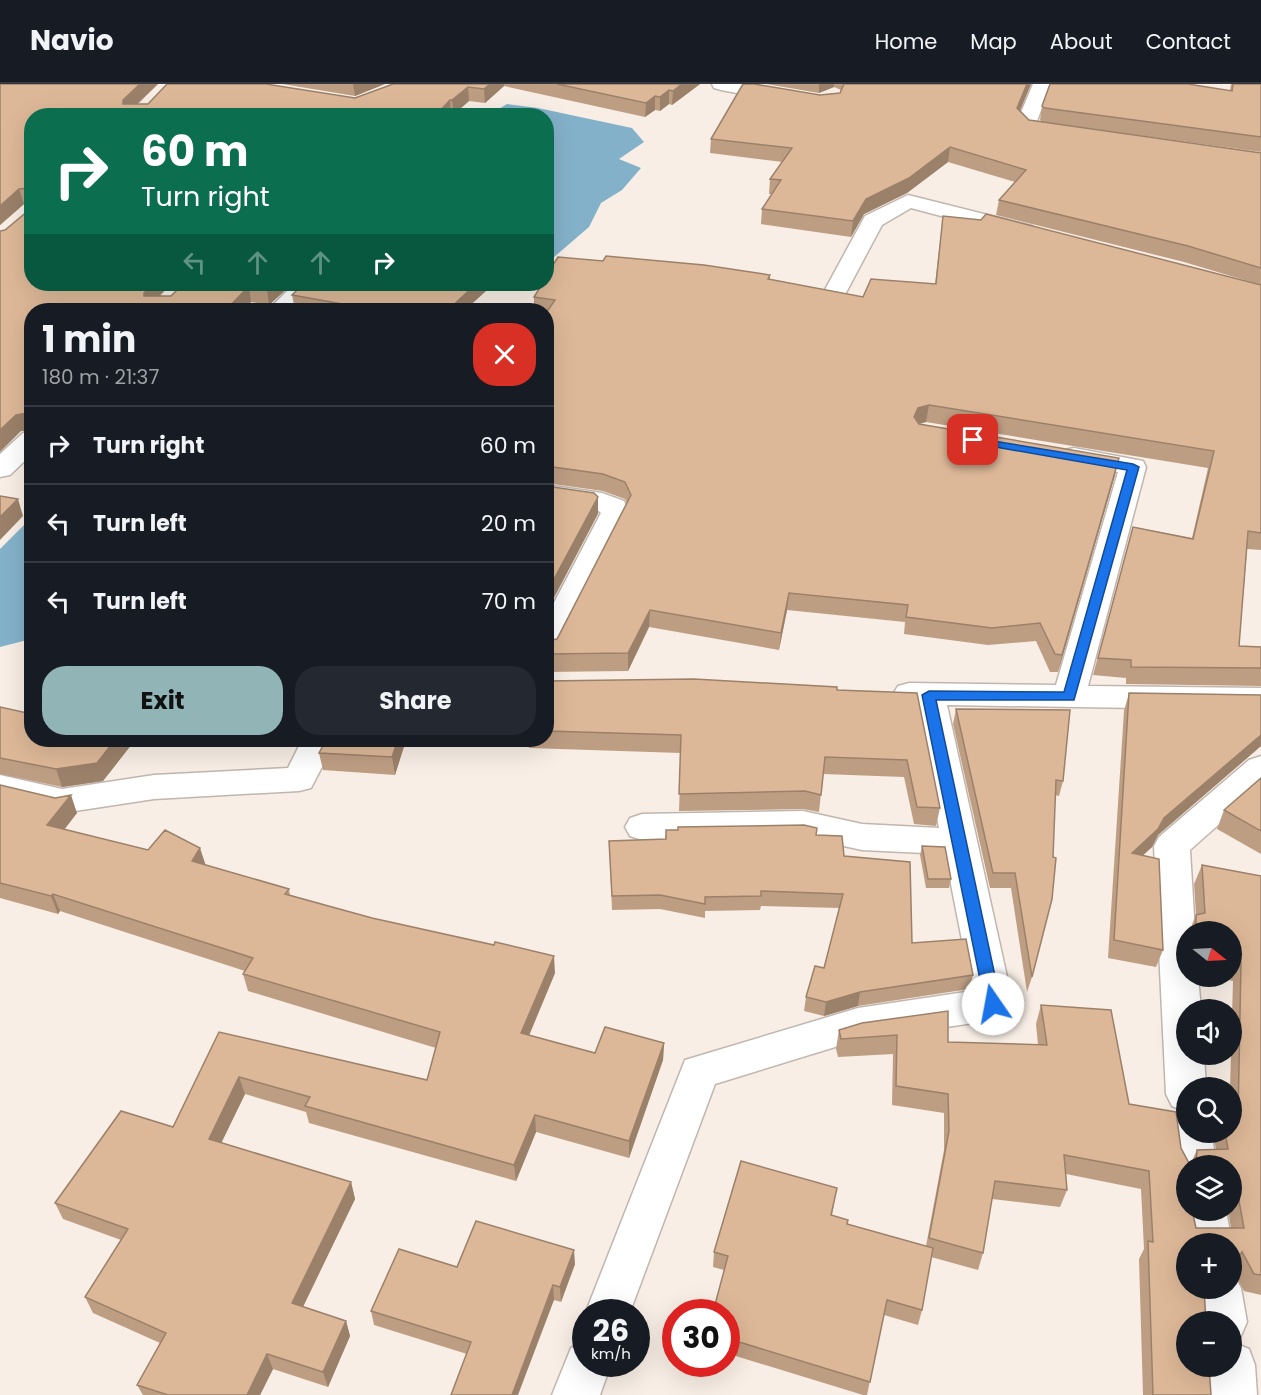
<!DOCTYPE html>
<html lang="en">
<head>
<meta charset="utf-8">
<style>
  :root { --surface:#171b24; --page:#242831; --text:#f1f3f6; --muted:#9ea1a6; --line:#363941; --accent:#91b4b7 }
  body { margin:0; font-family:Poppins,sans-serif; background:var(--page); color:var(--text); height:100vh; display:flex; flex-direction:column; font-size:22px; white-space:nowrap }
  * { box-sizing:border-box; margin:0 }
  p { font-size:20px; color:var(--muted) }
  .icon { flex:none; width:33px; height:33px; fill:none; stroke:currentColor; stroke-width:2; stroke-linecap:round; stroke-linejoin:round }
  .map { position:relative; flex:1; overflow:hidden }
  .drawer { position:absolute; left:24px; top:219px; width:530px; height:444px; display:flex; flex-direction:column; background:var(--surface); border-radius:24px; box-shadow:0 6px 24px #0002 }
  .drawer>* { flex:none }
  .hud { position:absolute; left:24px; top:24px; width:530px; height:183px; border-radius:24px; box-shadow:0 6px 24px #0002; background:#0b6e4f; color:#fff; overflow:hidden }
  .needle { width:39px; rotate:108deg }
  .buttons { position:absolute; left:1176px; top:837px; display:grid; gap:12px }
  .buttons a { display:grid; place-items:center; width:66px; height:66px; border-radius:50%; background:var(--surface); box-shadow:0 6px 24px #0002; font-size:30px }
  .speed { position:absolute; left:572px; top:1215px; display:flex; gap:12px; font-size:30px; font-weight:700; text-align:center }
  .speed>* { display:grid; place-content:center; width:78px; height:78px; border-radius:50%; background:var(--surface); box-shadow:0 6px 24px #0002; line-height:1 }
  .speed small { font-size:15px; font-weight:400 }
  .speed .limit { border:9px solid #d22; background:#fff; color:#111 }
  .pin { position:absolute; display:grid; place-items:center; width:51px; height:51px; color:#fff; margin:-26px; border-radius:12px; box-shadow:0 3px 9px #0006 }
  .me { position:absolute; width:66px; margin:-33px; rotate:348deg; stroke-linejoin:round; filter:drop-shadow(0 0 4px #0008) }
  .turn { display:flex; align-items:center; gap:21px; height:126px; padding:0 18px; font-size:27px }
  .turn .icon { width:78px; height:78px; stroke-width:2.5 }
  .turn b { display:block; font-size:42px; line-height:51px }
  .lanes { display:flex; align-items:center; height:57px; padding:0 18px; background:#0003; justify-content:center; gap:30px; direction:ltr }
  .lanes .off { opacity:.35 }
  .round { display:grid; place-items:center; flex:none; width:63px; height:63px; border-radius:24px; background:var(--page) }
  .headline { display:flex; align-items:center; justify-content:space-between; height:102px; padding:0 18px }
  h1 { font-size:36px; font-weight:700; line-height:45px }
  .cta { display:flex; gap:12px; margin-top:auto; padding:12px 18px }
  .cta a { flex:1; height:69px; border-radius:24px; background:var(--accent); color:#111; font-size:24px; font-weight:700; line-height:69px; text-align:center }
  .cta a+a { background:var(--page); color:var(--text) }
  ul { padding:0; list-style:none }
  li { display:flex; align-items:center; gap:18px; height:78px; padding:0 18px; border-top:2px solid var(--line) }
  li div { flex:1 }
  li b { display:block; font-size:22px }
  li em { font-style:normal }
  header { display:flex; align-items:center; gap:36px; box-sizing:border-box; height:84px; padding:0 30px; background:var(--surface); border-bottom:2px solid var(--line) }
  header strong { font-size:28px }
  nav { display:flex; gap:33px; margin-inline-start:auto; font-size:21px }
  .map>svg:first-child { display:block }
  .water { fill:#84b1ca }
  .lines { fill:none; stroke-linecap:round; stroke-linejoin:round }
  .minor-casing { stroke:#c0b6ae; stroke-width:3 }
  .minor { fill:#fff; fill-rule:evenodd }
  .wall { fill:#be9e83; fill-rule:evenodd }
  .shaded-wall { fill:#9b816a }
  .building { fill:#ddb898; stroke:#9b816a; stroke-width:1.5; fill-rule:evenodd }
  .route { fill:#1a73e8; stroke:#114b97; stroke-width:1.5 }
</style>
</head>
<body>
<header>
<strong>Navio</strong>
<nav><a>Home</a><a>Map</a><a>About</a><a>Contact</a></nav>
</header>
<div class="map">
<svg width="1261" height="1311" viewBox="0 0 1261 1311">
  <rect width="100%" height="100%" fill="#f8eee5"/>
  <!-- water -->
  <path class="water" d="M 507,20 L 538,24 L 632,44 L 644,58 L 619,75 L 641,84 L 622,106 L 601,119 L 589,143 L 546,180 L 546,32 L 489,31 Z
    M 31,434 L 31,555 L 0,563 L 0,465 Z"/>
  <g class="lines">
    <!-- minor casing -->
    <g class="minor-casing">
      <path id="minor" d="M 712,0 L 750,0 L 791,8 L 793,12 L 791,16 L 784,18 L 721,6 L 714,4 Z
        M 1033,0 L 1051,0 L 1037,37 L 1041,40 L 1073,46 L 1076,50 L 1073,54 C 1056,58 1028,53 1017,38 Z
        M 908,111 L 1032,142 L 1035,147 L 1032,152 L 1024,154 L 911,124 L 882,141 L 841,218 L 833,220 L 825,218 L 821,213 L 865,132 Z
        M 294,200 L 318,200 L 292,226 L 268,226 Z
        M 32,347 L 32,370 L 10,391 L 0,393 L 0,370 L 23,349 Z
        M 1074,364 L 1143,377 L 1146,383 L 1088,602 L 1261,604 L 1261,626 L 947,621 L 1013,920 L 1008,931 L 994,936 L 858,956 L 715,1000 L 630,1228 L 585,1230 L 685,976 L 858,924 L 972,907 L 945,770 L 862,766 L 803,753 L 642,756 L 630,752 L 625,743 L 630,734 L 642,730 L 803,727 L 862,740 L 939,744 L 915,621 L 898,618 L 893,610 L 898,602 L 909,599 L 1056,601 L 1118,388 L 1065,378 L 1061,372 L 1065,366 Z
        M 546,401 L 602,409 L 624,417 L 629,429 L 561,563 L 557,570 L 546,573 L 546,534 L 601,429 L 595,424 L 546,417 Z
        M 302,656 L 336,656 L 311,704 L 299,707 L 154,715 L 62,729 L 0,715 L 0,691 L 62,705 L 154,691 L 288,684 Z
        M 1261,672 L 1261,703 L 1190,766 L 1195,848 L 1186,848 L 1186,892 L 1198,892 L 1201,926 L 1186,926 L 1186,970 L 1204,970 L 1206,1004 L 1186,1004 L 1186,1028 L 1172,1022 L 1166,1010 L 1154,762 L 1159,753 L 1249,676 Z
        M 1186,1031 L 1186,1048 L 1211,1048 L 1217,1082 L 1186,1082 L 1186,1097 L 1181,1095 L 1175,1082 L 1169,1048 L 1175,1035 Z
        M 1186,1117 L 1186,1126 L 1226,1126 L 1232,1160 L 1232,1161 L 1232,1160 L 1188,1160 L 1182,1126 Z
        M 1232,1188 L 1241,1204 L 1247,1238 L 1240,1254 L 1232,1257 L 1232,1238 L 1201,1238 L 1195,1204 L 1232,1204 Z
        M 585,1258 L 585,1280 L 611,1280 L 600,1311 L 552,1311 L 571,1264 Z
        M 1232,1258 L 1249,1265 L 1255,1281 L 1257,1311 L 1209,1311 L 1209,1282 L 1232,1282 Z"/>
    </g>
    <!-- minor -->
    <use href="#minor" class="minor"/>
  </g>
  <!-- wall -->
  <path class="wall" d="M 0,0 L 158,0 L 138,20 L 355,14 L 393,0 L 700,0 L 672,21 L 669,20 L 660,27 L 655,26 L 645,33 L 504,2 L 485,19 L 469,17 L 454,30 L 451,30 L 449,32 L 32,32 L 32,200 L 171,200 L 160,212 L 171,212 L 183,200 L 292,200 L 269,221 L 251,218 L 244,226 L 32,226 L 32,354 L 29,346 L 21,347 L 5,146 L 29,126 L 29,120 L 24,120 L 0,141 Z
    M 282,0 L 385,0 L 355,12 Z
    M 766,0 L 1031,0 L 1020,27 L 1029,36 L 1261,69 L 1261,201 L 1184,178 L 996,131 L 999,116 L 1015,98 L 948,78 L 907,109 L 864,130 L 851,153 L 761,140 L 762,125 L 772,110 L 769,110 L 770,95 L 783,78 L 710,69 L 711,55 L 820,11 L 840,9 L 841,6 L 834,3 L 819,9 Z
    M 1231,0 L 1261,0 L 1261,68 L 1042,38 L 1040,36 L 1042,22 L 1230,7 Z
    M 943,132 L 1261,201 L 1261,466 L 1247,465 L 1239,562 L 1261,563 L 1261,602 L 1126,600 L 1126,594 L 1093,591 L 1133,443 L 1192,454 L 1208,384 L 926,338 L 919,340 L 1115,391 L 1058,588 L 1050,588 L 1036,557 L 988,561 L 904,550 L 905,538 L 787,526 L 779,566 L 649,543 L 628,587 L 546,588 L 546,570 L 557,555 L 627,419 L 625,415 L 603,407 L 546,399 L 546,226 L 534,226 L 534,213 L 603,177 L 770,191 L 770,195 L 863,213 L 935,200 Z
    M 303,200 L 486,200 L 487,206 L 465,226 L 295,226 L 292,211 Z
    M 546,597 L 917,609 L 940,724 L 936,742 L 914,740 L 904,693 L 823,690 L 819,728 L 803,725 L 679,727 L 681,669 L 529,664 L 528,656 L 546,656 Z
    M 1129,609 L 1261,611 L 1261,662 L 1158,751 L 1152,763 L 1143,771 L 1163,866 L 1156,883 L 1108,874 L 1124,627 Z
    M 0,623 L 32,656 L 135,656 L 103,697 L 62,703 L 0,690 Z
    M 956,625 L 1063,697 L 1059,712 L 1055,711 L 1032,893 L 1027,908 L 1011,804 L 990,804 L 953,640 Z
    M 406,656 L 395,691 L 323,686 L 319,669 Z
    M 1261,694 L 1261,770 L 1217,745 L 1224,726 Z
    M 0,701 L 77,729 L 64,745 L 205,781 L 289,805 L 290,811 L 555,889 L 529,951 L 595,969 L 664,959 L 663,976 L 629,1074 L 536,1048 L 516,1097 L 309,1039 L 306,1028 L 245,1010 L 221,1059 L 351,1098 L 355,1115 L 303,1223 L 346,1237 L 350,1252 L 328,1303 L 273,1285 L 260,1311 L 143,1311 L 137,1301 L 160,1259 L 93,1229 L 85,1213 L 121,1156 L 63,1135 L 55,1119 L 173,1043 L 219,948 L 427,996 L 436,964 L 248,907 L 243,890 L 245,887 L 60,827 L 58,830 L 0,814 Z
    M 666,746 L 816,751 L 844,772 L 912,859 L 973,891 L 969,905 L 858,922 L 824,932 L 804,927 L 806,913 L 824,884 L 839,824 L 761,822 L 760,826 L 705,827 L 705,834 L 660,825 L 612,826 L 609,757 L 665,755 Z
    M 922,762 L 951,795 L 949,804 L 926,804 L 920,771 Z
    M 1202,781 L 1261,792 L 1261,1211 L 1244,1207 L 1236,1192 L 1232,1199 L 1232,1160 L 1186,1160 L 1211,1311 L 1143,1311 L 1139,1175 L 1144,1165 L 1141,1105 L 1066,1090 L 1067,1106 L 1060,1123 L 992,1115 L 983,1169 L 978,1186 L 931,1173 L 922,1226 L 918,1241 L 884,1231 L 867,1311 L 863,1311 L 726,1269 L 726,1228 L 724,1186 L 713,1183 L 714,1168 L 837,1104 L 832,1131 L 847,1140 L 926,1162 L 944,1066 L 944,1029 L 892,1021 L 893,970 L 838,973 L 836,965 L 839,946 L 862,939 L 948,958 L 1038,961 L 1036,940 L 1041,921 L 1129,1020 L 1181,1064 L 1189,1079 L 1191,1079 L 1197,1066 L 1216,1066 L 1214,1053 L 1216,1048 L 1232,1048 L 1232,1004 L 1230,1004 L 1233,897 L 1209,892 L 1232,892 L 1232,848 L 1189,848 L 1196,831 L 1194,800 ZM 1186,1082 L 1232,1082 L 1232,1126 L 1228,1126 L 1231,1144 L 1196,1144 L 1186,1126 Z
    M 575,1180 L 561,1218 L 554,1216 L 467,1270 L 374,1241 L 371,1227 L 457,1183 Z"/>
  <!-- shaded-wall -->
  <path class="shaded-wall" d="M 140,0 L 158,0 L 126,30 L 123,16 Z
    M 353,0 L 385,0 L 355,12 Z
    M 490,0 L 504,0 L 504,2 L 485,19 L 484,5 Z
    M 682,0 L 700,0 L 672,21 L 673,7 Z
    M 819,0 L 834,0 L 834,3 L 819,9 Z
    M 1027,0 L 1031,0 L 1015,38 L 1017,24 Z
    M 468,3 L 469,17 L 454,30 L 452,16 Z
    M 669,6 L 669,20 L 660,27 L 660,13 Z
    M 655,12 L 655,26 L 645,33 L 646,19 Z
    M 450,16 L 451,30 L 449,32 L 435,32 Z
    M 950,63 L 948,78 L 907,109 L 864,130 L 851,153 L 853,137 L 866,115 Z
    M 19,105 L 24,120 L 0,141 L 0,122 Z
    M 153,200 L 171,200 L 147,224 L 144,209 Z
    M 273,200 L 292,200 L 269,221 L 267,206 Z
    M 476,200 L 486,200 L 487,206 L 465,226 L 448,226 Z
    M 249,202 L 251,218 L 244,226 L 226,226 Z
    M 929,321 L 926,338 L 915,341 L 914,333 L 918,324 Z
    M 28,329 L 32,346 L 21,347 L 0,368 L 0,346 L 16,331 Z
    M 1119,374 L 1115,391 L 1058,588 L 1062,571 Z
    M 598,413 L 598,430 L 546,529 L 546,510 Z
    M 18,415 L 23,432 L 0,456 L 0,433 Z
    M 789,509 L 787,526 L 779,566 L 781,549 Z
    M 650,526 L 649,543 L 628,587 L 628,569 Z
    M 1261,651 L 1261,662 L 1158,751 L 1152,763 L 1126,787 L 1132,769 L 1164,734 Z
    M 115,656 L 135,656 L 103,697 L 62,703 L 56,685 Z
    M 398,656 L 406,656 L 395,691 L 392,673 Z
    M 71,711 L 77,729 L 54,759 L 47,741 Z
    M 200,764 L 206,782 L 192,777 Z
    M 53,810 L 60,827 L 58,830 L 51,812 Z
    M 554,872 L 555,889 L 523,966 L 521,949 Z
    M 860,908 L 858,922 L 824,932 L 826,918 Z
    M 664,959 L 663,976 L 629,1074 L 629,1057 Z
    M 239,993 L 245,1010 L 215,1072 L 209,1055 Z
    M 535,1031 L 536,1048 L 516,1097 L 514,1081 Z
    M 351,1098 L 355,1115 L 297,1235 L 292,1219 Z
    M 574,1166 L 575,1180 L 561,1218 L 560,1203 Z
    M 553,1201 L 554,1216 L 518,1311 L 512,1311 Z
    M 346,1237 L 350,1252 L 328,1303 L 323,1288 Z
    M 267,1270 L 273,1285 L 260,1311 L 247,1311 Z"/>
  <!-- building -->
  <path class="building" d="M 0,0 L 140,0 L 123,16 L 123,20 L 148,20 L 167,0 L 266,0 L 355,14 L 393,0 L 490,0 L 484,5 L 468,3 L 452,16 L 450,16 L 435,32 L 32,32 L 32,200 L 153,200 L 144,209 L 144,212 L 171,212 L 183,200 L 273,200 L 267,206 L 249,202 L 226,226 L 32,226 L 32,346 L 29,346 L 28,329 L 16,331 L 0,346 L 0,147 L 5,146 L 29,126 L 29,104 L 19,105 L 0,122 Z
    M 557,0 L 682,0 L 673,7 L 669,6 L 660,13 L 655,12 L 646,19 Z
    M 743,0 L 754,0 L 820,11 L 840,9 L 844,0 L 1027,0 L 1017,24 L 1029,36 L 1261,69 L 1261,184 L 1188,162 L 999,116 L 1026,86 L 950,63 L 909,94 L 866,115 L 853,137 L 762,125 L 781,96 L 770,95 L 792,64 L 711,55 Z
    M 1050,0 L 1188,0 L 1232,7 L 1233,0 L 1261,0 L 1261,53 L 1045,24 L 1042,22 Z
    M 986,130 L 1261,201 L 1261,449 L 1248,447 L 1239,562 L 1261,563 L 1261,584 L 1131,583 L 1131,576 L 1098,574 L 1133,443 L 1193,455 L 1214,367 L 929,321 L 918,324 L 914,333 L 919,340 L 1119,374 L 1062,571 L 1055,570 L 1040,539 L 992,544 L 906,533 L 908,521 L 789,509 L 781,549 L 650,526 L 628,569 L 546,570 L 546,557 L 557,555 L 631,411 L 625,398 L 603,390 L 546,382 L 546,229 L 555,216 L 534,213 L 542,200 L 546,200 L 546,192 L 558,173 L 603,177 L 606,172 L 704,181 L 770,191 L 768,195 L 863,213 L 871,195 L 936,200 L 943,132 L 981,136 Z
    M 303,200 L 476,200 L 448,226 L 376,226 L 292,211 Z
    M 546,402 L 594,409 L 598,413 L 546,510 Z
    M 0,412 L 18,415 L 0,433 Z
    M 694,595 L 837,603 L 837,606 L 917,609 L 940,724 L 917,723 L 907,676 L 825,673 L 821,711 L 805,707 L 679,710 L 681,651 L 546,647 L 546,597 Z
    M 1129,609 L 1261,611 L 1261,651 L 1164,734 L 1158,745 L 1132,769 L 1159,775 L 1163,866 L 1114,856 Z
    M 0,623 L 32,630 L 32,656 L 115,656 L 97,679 L 56,685 L 0,674 Z
    M 956,625 L 1070,626 L 1063,697 L 1056,696 L 1053,773 L 1056,774 L 1052,815 L 1032,893 L 1015,789 L 993,789 Z
    M 326,656 L 398,656 L 392,673 L 319,669 Z
    M 1261,694 L 1261,747 L 1224,726 Z
    M 0,701 L 55,714 L 71,711 L 47,741 L 148,766 L 165,746 L 200,764 L 192,777 L 289,805 L 285,810 L 372,834 L 494,861 L 495,858 L 554,872 L 521,949 L 595,969 L 605,943 L 664,959 L 629,1057 L 535,1031 L 514,1081 L 305,1022 L 310,1013 L 239,993 L 209,1055 L 351,1098 L 292,1219 L 346,1237 L 323,1288 L 267,1270 L 247,1311 L 168,1311 L 137,1301 L 166,1249 L 85,1213 L 128,1145 L 55,1119 L 121,1027 L 173,1043 L 219,948 L 427,996 L 440,948 L 243,890 L 253,874 L 53,810 L 51,812 L 0,799 Z
    M 804,741 L 817,744 L 816,751 L 842,752 L 844,772 L 910,778 L 912,859 L 966,855 L 973,891 L 860,908 L 826,918 L 806,913 L 815,882 L 824,884 L 843,810 L 761,807 L 761,812 L 705,813 L 705,820 L 660,811 L 612,812 L 609,757 L 666,755 L 666,746 L 678,746 L 678,743 Z
    M 922,762 L 945,763 L 951,795 L 928,795 Z
    M 1202,781 L 1261,792 L 1261,1191 L 1254,1190 L 1242,1168 L 1240,1171 L 1240,1184 L 1232,1183 L 1232,1160 L 1186,1160 L 1186,1204 L 1204,1204 L 1206,1238 L 1186,1238 L 1186,1282 L 1209,1282 L 1211,1311 L 1153,1311 L 1148,1157 L 1153,1158 L 1149,1087 L 1064,1071 L 1067,1106 L 995,1097 L 983,1169 L 929,1154 L 949,1047 L 948,1010 L 896,1002 L 897,951 L 841,955 L 839,946 L 862,939 L 948,927 L 948,958 L 1047,961 L 1041,921 L 1111,926 L 1129,1020 L 1176,1028 L 1181,1064 L 1189,1079 L 1196,1081 L 1197,1066 L 1228,1065 L 1225,1048 L 1232,1048 L 1232,1034 L 1238,1035 L 1241,878 L 1232,876 L 1232,848 L 1196,848 L 1196,831 L 1205,829 ZM 1186,1082 L 1232,1082 L 1232,1106 L 1237,1106 L 1244,1144 L 1196,1144 L 1192,1126 L 1186,1126 Z
    M 741,1077 L 837,1104 L 831,1131 L 848,1136 L 847,1140 L 933,1164 L 922,1226 L 887,1216 L 870,1298 L 726,1254 L 726,1228 L 713,1228 L 728,1172 L 714,1168 Z
    M 476,1137 L 574,1166 L 560,1203 L 553,1201 L 512,1311 L 451,1311 L 471,1258 L 371,1227 L 399,1165 L 457,1183 Z"/>
  <!-- route -->
  <path class="route" d="M 969,353 L 1133,380 L 1139,383 L 1074,616 L 936,616 L 1001,920 L 999,925 L 993,927 L 988,925 L 985,920 L 922,611 L 929,607 L 1064,608 L 1127,386 L 973,359 L 969,358 Z"/>
</svg>
<div class="buttons">
<a><svg class="needle" viewBox="-14 -14 28 28"><path d="M0-13l5 13h-10z" fill="#e53935"/><path d="M0 13l5-13h-10z" fill="#9ea1a6"/></svg></a>
<a><svg class="icon" aria-label="sound" viewBox="0 0 24 24"><path d="M4 9h4l5-4v14l-5-4H4zM17 9q2 3 0 6"/></svg></a>
<a><svg class="icon" aria-label="search" viewBox="0 0 24 24"><circle cx="10" cy="10" r="6"/><path d="M15 15l6 6"/></svg></a>
<a><svg class="icon" aria-label="layers" viewBox="0 0 24 24"><path d="M12 4l9 5-9 5-9-5zM3 14l9 5 9-5"/></svg></a>
<a>+</a>
<a>−</a>
</div>
<div class="speed"><div>26<small>km/h</small></div><div class="limit">30</div></div>
<div class="pin" style="left:973px;top:356px;background:#d93025"><svg class="icon" aria-label="arrive" viewBox="0 0 24 24"><path d="M6 21V4h12l-3 4 3 4H6"/></svg></div>
<svg class="me" style="left:993px;top:920px" viewBox="-20 -20 40 40"><circle r="19" fill="#fff"/><path d="M0-13L10 11 0 6-10 11z" fill="#1a73e8"/></svg>
<div class="hud">
<div class="turn"><svg class="icon" aria-label="right" viewBox="0 0 24 24"><path d="M7 20v-9h11M14 6l5 5-5 5"/></svg><div><b>60 m</b>Turn right</div></div>
<div class="lanes"><svg class="icon off" aria-label="left" viewBox="0 0 24 24"><path d="M17 20v-9H6M10 6l-5 5 5 5"/></svg><svg class="icon off" aria-label="ahead" viewBox="0 0 24 24"><path d="M12 20V5M6 11l6-6 6 6"/></svg><svg class="icon off" aria-label="ahead" viewBox="0 0 24 24"><path d="M12 20V5M6 11l6-6 6 6"/></svg><svg class="icon" aria-label="right" viewBox="0 0 24 24"><path d="M7 20v-9h11M14 6l5 5-5 5"/></svg></div>
</div>
<section class="drawer">
<div class="headline"><div><h1>1 min</h1><p>180 m · 21:37</p></div><a class="round" style="background:#d93025;color:#fff"><svg class="icon" aria-label="close" viewBox="0 0 24 24"><path d="M6 6l12 12M18 6L6 18"/></svg></a></div>
<ul>
<li><svg class="icon" aria-label="right" viewBox="0 0 24 24"><path d="M7 20v-9h11M14 6l5 5-5 5"/></svg><div><b>Turn right</b></div><em>60 m</em></li>
<li><svg class="icon" aria-label="left" viewBox="0 0 24 24"><path d="M17 20v-9H6M10 6l-5 5 5 5"/></svg><div><b>Turn left</b></div><em>20 m</em></li>
<li><svg class="icon" aria-label="left" viewBox="0 0 24 24"><path d="M17 20v-9H6M10 6l-5 5 5 5"/></svg><div><b>Turn left</b></div><em>70 m</em></li>
</ul>
<div class="cta"><a>Exit</a><a>Share</a></div>
</section>
</div>
</body>
</html>
